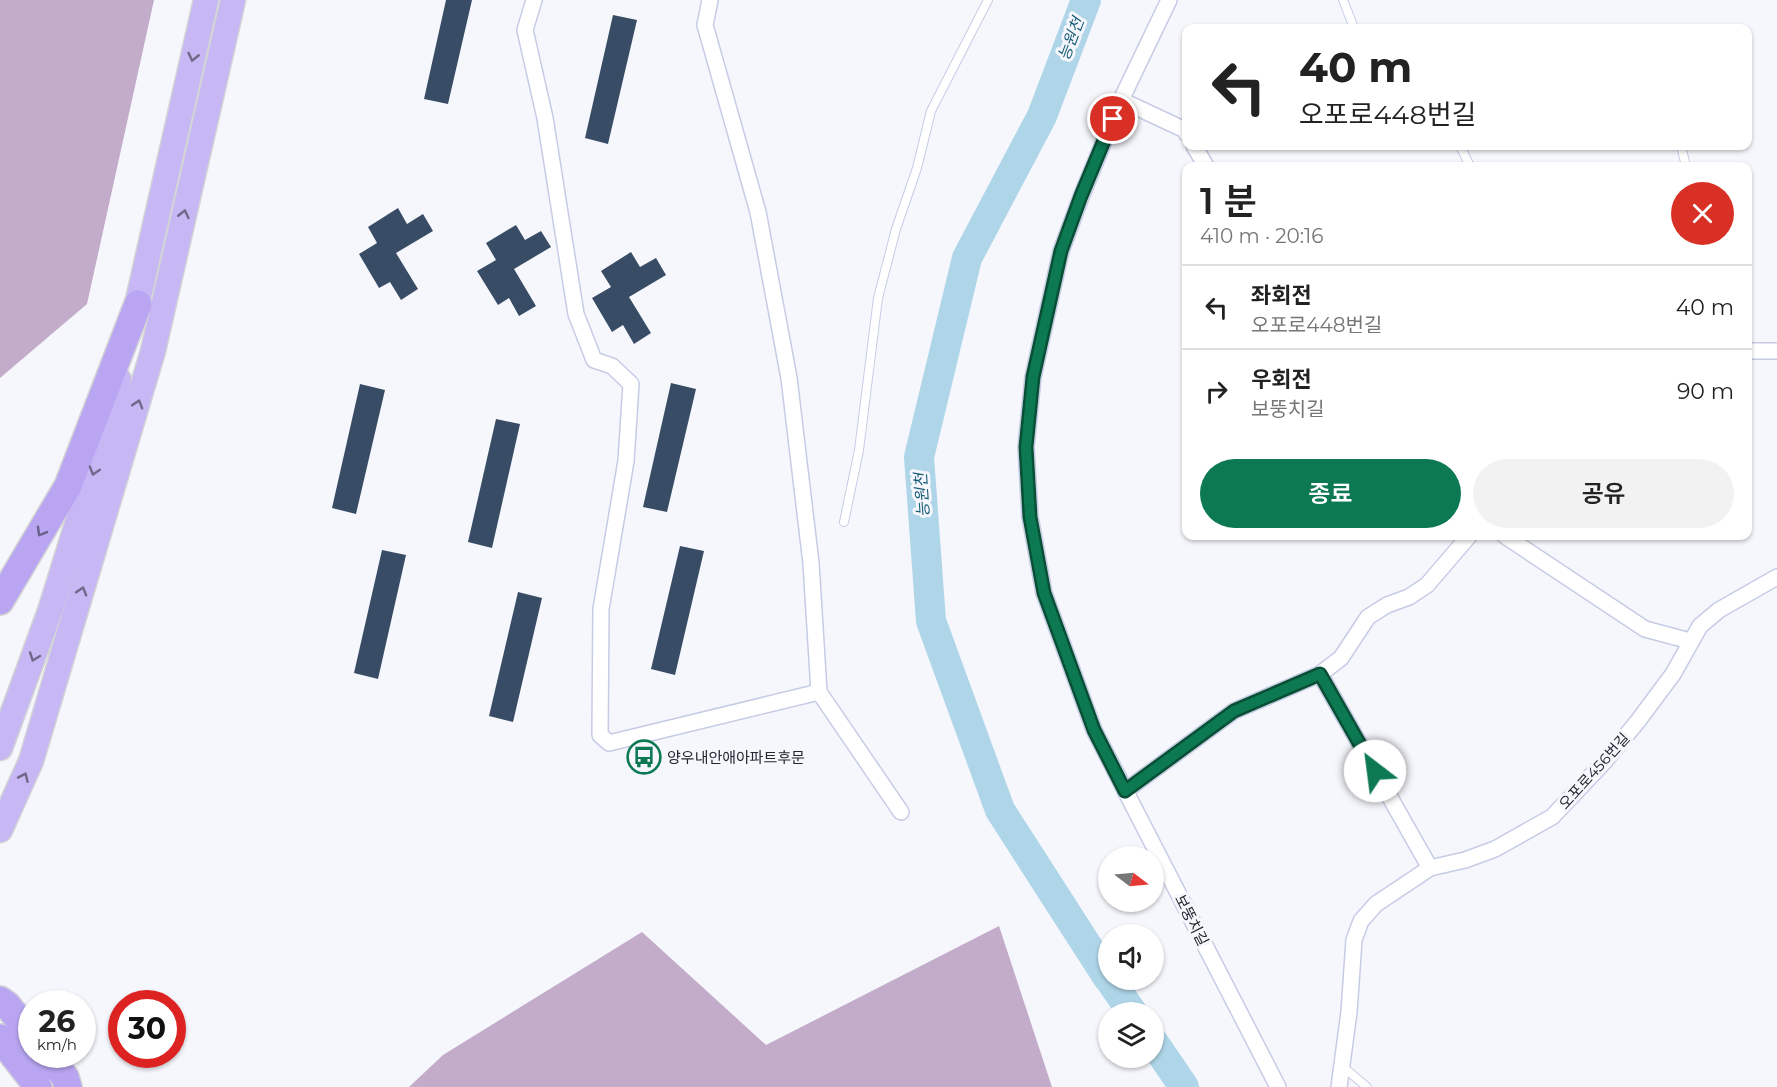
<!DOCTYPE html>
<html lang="ko">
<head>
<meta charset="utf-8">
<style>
  :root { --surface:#fff; --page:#f2f2f2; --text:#222; --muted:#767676; --line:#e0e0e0; --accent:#0c7953 }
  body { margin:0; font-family:Montserrat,"Noto Sans KR",sans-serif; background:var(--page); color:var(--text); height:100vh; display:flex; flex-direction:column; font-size:22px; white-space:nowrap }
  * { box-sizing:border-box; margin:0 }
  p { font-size:20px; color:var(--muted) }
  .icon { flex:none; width:33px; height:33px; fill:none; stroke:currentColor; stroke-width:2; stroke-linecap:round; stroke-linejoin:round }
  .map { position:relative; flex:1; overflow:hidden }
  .sheet { position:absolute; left:1182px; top:162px; width:570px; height:378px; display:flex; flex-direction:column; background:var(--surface); border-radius:12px; box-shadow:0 2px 4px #0004 }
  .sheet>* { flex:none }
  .top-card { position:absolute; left:1182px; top:24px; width:570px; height:126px; border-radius:12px; box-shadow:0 2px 4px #0004; background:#fff; color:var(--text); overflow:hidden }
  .needle { width:39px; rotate:106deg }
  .fabs { position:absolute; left:1098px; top:846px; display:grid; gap:12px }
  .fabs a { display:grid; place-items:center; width:66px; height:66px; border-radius:50%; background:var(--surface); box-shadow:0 2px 4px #0004; font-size:30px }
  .speed { position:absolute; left:18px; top:990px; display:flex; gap:12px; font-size:30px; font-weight:700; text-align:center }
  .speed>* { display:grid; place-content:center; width:78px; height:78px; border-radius:50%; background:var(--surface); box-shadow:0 2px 4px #0004; line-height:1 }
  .speed small { font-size:15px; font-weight:400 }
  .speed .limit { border:9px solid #d22; background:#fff; color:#111 }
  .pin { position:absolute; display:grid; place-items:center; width:51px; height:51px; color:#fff; margin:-26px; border:3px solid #fff; border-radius:50%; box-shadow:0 2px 6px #0007 }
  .me { position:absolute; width:66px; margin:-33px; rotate:330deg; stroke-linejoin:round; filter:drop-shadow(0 0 4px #0008) }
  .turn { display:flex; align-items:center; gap:21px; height:126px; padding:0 18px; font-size:27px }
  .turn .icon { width:78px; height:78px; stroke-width:2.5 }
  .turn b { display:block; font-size:42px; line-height:51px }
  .round { display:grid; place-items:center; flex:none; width:63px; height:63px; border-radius:32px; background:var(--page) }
  .head { display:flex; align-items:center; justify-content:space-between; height:102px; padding:0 18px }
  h1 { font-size:36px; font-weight:600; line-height:45px }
  .action { display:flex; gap:12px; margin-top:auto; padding:12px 18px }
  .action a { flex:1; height:69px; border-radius:36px; background:var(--accent); color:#fff; font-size:24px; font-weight:600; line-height:69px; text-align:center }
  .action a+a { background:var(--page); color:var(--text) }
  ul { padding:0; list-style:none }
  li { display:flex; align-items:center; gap:18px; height:84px; padding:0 18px; border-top:2px solid var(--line) }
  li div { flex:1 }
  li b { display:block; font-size:22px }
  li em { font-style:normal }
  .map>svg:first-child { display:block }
  .forest { fill:#c2acc9 }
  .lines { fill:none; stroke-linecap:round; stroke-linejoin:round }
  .river { stroke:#aed5e8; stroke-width:30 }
  .building { fill:#384d65 }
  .service-casing { stroke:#c6cce5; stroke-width:10 }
  .minor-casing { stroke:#c6cce5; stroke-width:18 }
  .trunk-casing { stroke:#d3d4d6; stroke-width:27 }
  .motorway-casing { stroke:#d3d4d6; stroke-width:30 }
  .service { stroke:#fff; stroke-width:8 }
  .minor { stroke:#fff; stroke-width:15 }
  .trunk { stroke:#c7b7f4; stroke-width:24 }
  .motorway { stroke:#b9a5f2; stroke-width:27 }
  .oneway { stroke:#6e6889 }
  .oneway2 { stroke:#686088 }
  .route-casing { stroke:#084f36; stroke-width:15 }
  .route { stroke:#0c7953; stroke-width:10 }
  .labels { text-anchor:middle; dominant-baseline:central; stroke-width:6; stroke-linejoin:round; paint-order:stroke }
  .poi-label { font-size:15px; fill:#252731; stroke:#f6f7fc; text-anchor:start }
  .street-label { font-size:15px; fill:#252731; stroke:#f6f7fc }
  .water-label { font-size:16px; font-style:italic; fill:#155b76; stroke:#f6f7fc }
</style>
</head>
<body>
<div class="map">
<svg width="1777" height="1087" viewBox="0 0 1777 1087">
  <rect width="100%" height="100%" fill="#f6f7fc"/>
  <!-- forest -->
  <path class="forest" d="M 0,0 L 154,0 L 87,304 L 0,378 Z
    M 999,926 L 1052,1087 L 409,1087 L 443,1055 L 642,932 L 766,1045 Z"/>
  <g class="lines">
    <!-- river -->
    <path class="river" d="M 1086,0 L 1042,116 L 967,258 L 919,457 L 931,621 L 1000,810 L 1108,978
      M 1110,980 L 1132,1012
      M 1154,1043 L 1184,1087"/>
  </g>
  <!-- building -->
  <path class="building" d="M 446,0 L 472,0 L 448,104 L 424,99 Z
    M 613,15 L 637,20 L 608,144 L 585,138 Z
    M 398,208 L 407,224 L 423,214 L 433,231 L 396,253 L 418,289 L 401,300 L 390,282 L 379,288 L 359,254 L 377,243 L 368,227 Z
    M 516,225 L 525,240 L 541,231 L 551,247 L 514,269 L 536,306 L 519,316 L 509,298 L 498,305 L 477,271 L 496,260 L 486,243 Z
    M 631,252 L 640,267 L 656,258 L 666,275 L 629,297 L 651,333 L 634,344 L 623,325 L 612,332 L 592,298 L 611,287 L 601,271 Z
    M 671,383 L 696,389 L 667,512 L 643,507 Z
    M 360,384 L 385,390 L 356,514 L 332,508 Z
    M 496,419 L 520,424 L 492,548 L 468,542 Z
    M 680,546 L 704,551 L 675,675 L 651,669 Z
    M 382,550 L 406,555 L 378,679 L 354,673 Z
    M 518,592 L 542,598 L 513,722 L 489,716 Z"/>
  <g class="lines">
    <!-- service casing -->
    <g class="service-casing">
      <path id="service" d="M 1343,0 L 1354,28
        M 1460,146 L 1470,166
        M 1681,146 L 1686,166
        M 844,522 L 859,450 L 878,298 L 896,229 L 917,168 L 931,111 L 988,0
        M 1342,1066 L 1367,1087"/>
    </g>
    <!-- minor casing -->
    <g class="minor-casing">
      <path id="minor" d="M 534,0 L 525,30 L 545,118 L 576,314 L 594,360 L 612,366 L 631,384 L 626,461 L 601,609 L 600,735 L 609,743 L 819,692
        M 710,0 L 705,25 L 758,212 L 789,378 L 811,563 L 819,692 L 901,812
        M 1169,0 L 1121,100 L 1081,197 L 1061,251 L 1033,377 L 1026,447 L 1030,517 L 1044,593 L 1094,730 L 1278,1087
        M 1121,100 L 1185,130 L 1186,133
        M 1194,146 L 1206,166
        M 1748,351 L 1777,351
        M 1505,536 L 1645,629 L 1690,641
        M 1320,674 L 1430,868
        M 1125,791 L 1234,711 L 1320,674 L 1341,658 L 1368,617 L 1387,605 L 1409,597 L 1427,585 L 1469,536
        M 1339,1087 L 1349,1012 L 1354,940 L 1361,921 L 1376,904 L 1430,868 L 1465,860 L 1495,849 L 1552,817 L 1605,761 L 1638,721 L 1673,674 L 1700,626 L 1719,610 L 1777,577"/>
    </g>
    <!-- trunk casing -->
    <g class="trunk-casing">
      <path id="trunk" d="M 133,322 L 206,0
        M 0,748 L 50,611 L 107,427 L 119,380
        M 0,830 L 31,761 L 153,351 L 233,0"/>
    </g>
    <!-- motorway casing -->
    <g class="motorway-casing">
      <path id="motorway" d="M 0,601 L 68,486 L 138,304
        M 0,1000 L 7,1005 L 32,1036
        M 0,1038 L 38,1087
        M 46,1054 L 65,1077 L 68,1087"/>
    </g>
    <!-- service -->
    <use href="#service" class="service"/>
    <!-- minor -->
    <use href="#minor" class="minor"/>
    <!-- trunk -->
    <use href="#trunk" class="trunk"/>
    <!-- motorway -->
    <use href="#motorway" class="motorway"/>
  </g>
  <!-- one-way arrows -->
  <defs><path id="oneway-chevron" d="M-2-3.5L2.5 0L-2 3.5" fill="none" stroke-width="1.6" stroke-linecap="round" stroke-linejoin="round" transform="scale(1.5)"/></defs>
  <g class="oneway">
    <use href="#oneway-chevron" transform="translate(193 57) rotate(103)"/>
    <use href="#oneway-chevron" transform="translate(184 214) rotate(-77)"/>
    <use href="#oneway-chevron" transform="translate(138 404) rotate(-73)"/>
    <use href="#oneway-chevron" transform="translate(94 471) rotate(107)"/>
    <use href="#oneway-chevron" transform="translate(82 591) rotate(-73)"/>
    <use href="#oneway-chevron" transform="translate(34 657) rotate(110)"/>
    <use href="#oneway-chevron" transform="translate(24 777) rotate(-66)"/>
  </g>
  <use class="oneway2" href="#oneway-chevron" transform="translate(41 532) rotate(120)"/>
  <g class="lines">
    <!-- route casing -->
    <g class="route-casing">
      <path id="route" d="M 1113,119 L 1081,196 L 1061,251 L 1033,377 L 1026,447 L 1030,517 L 1044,593 L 1094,730 L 1125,791 L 1234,711 L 1320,674 L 1375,771"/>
    </g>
    <!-- route -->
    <use href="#route" class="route"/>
  </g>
  <!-- icons -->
  <defs>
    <g id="bus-ring" transform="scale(1.725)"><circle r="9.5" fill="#f6f7fc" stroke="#0c7953" stroke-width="1.5"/><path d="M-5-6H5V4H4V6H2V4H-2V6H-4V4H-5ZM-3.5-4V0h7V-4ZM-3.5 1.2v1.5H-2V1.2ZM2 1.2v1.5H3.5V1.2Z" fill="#0c7953"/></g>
  </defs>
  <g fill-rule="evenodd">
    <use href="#bus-ring" x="644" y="757"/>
  </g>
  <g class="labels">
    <!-- poi labels -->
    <g class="poi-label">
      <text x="667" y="757">양우내안애아파트후문</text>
    </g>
    <!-- street labels -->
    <g class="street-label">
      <text transform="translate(1594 771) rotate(-48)">오포로456번길</text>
      <text transform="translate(1192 920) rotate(63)">보뚱치길</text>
    </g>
    <!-- water labels -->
    <g class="water-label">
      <text transform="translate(1071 39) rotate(-69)">능원천</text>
      <text transform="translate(922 495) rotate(-94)">능원천</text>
    </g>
  </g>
</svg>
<div class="fabs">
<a><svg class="needle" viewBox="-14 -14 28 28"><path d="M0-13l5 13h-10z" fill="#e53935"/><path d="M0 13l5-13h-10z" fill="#767676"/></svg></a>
<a><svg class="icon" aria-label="sound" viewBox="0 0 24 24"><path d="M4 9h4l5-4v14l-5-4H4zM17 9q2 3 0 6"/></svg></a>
<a><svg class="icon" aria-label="layers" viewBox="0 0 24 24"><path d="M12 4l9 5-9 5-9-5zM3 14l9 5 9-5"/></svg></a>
</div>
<div class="speed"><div>26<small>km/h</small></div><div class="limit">30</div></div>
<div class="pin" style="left:1113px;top:119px;background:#d93025"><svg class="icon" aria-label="arrive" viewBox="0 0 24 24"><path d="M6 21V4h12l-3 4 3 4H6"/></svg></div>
<svg class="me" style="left:1375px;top:771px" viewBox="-20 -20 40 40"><circle r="19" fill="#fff"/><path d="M0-13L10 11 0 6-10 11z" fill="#0c7953"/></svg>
<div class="top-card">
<div class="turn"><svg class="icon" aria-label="left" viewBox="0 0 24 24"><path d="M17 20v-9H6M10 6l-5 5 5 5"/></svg><div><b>40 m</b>오포로448번길</div></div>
</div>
<section class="sheet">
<div class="head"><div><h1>1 분</h1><p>410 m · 20:16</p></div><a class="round" style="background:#d93025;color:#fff"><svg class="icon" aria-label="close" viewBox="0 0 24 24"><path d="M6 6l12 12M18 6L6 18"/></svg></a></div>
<ul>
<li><svg class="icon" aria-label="left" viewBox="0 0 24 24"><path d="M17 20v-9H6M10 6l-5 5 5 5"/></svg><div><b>좌회전</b><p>오포로448번길</p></div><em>40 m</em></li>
<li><svg class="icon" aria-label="right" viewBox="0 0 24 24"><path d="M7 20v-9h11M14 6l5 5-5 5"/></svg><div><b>우회전</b><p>보뚱치길</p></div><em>90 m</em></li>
</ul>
<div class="action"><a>종료</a><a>공유</a></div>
</section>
</div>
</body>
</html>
